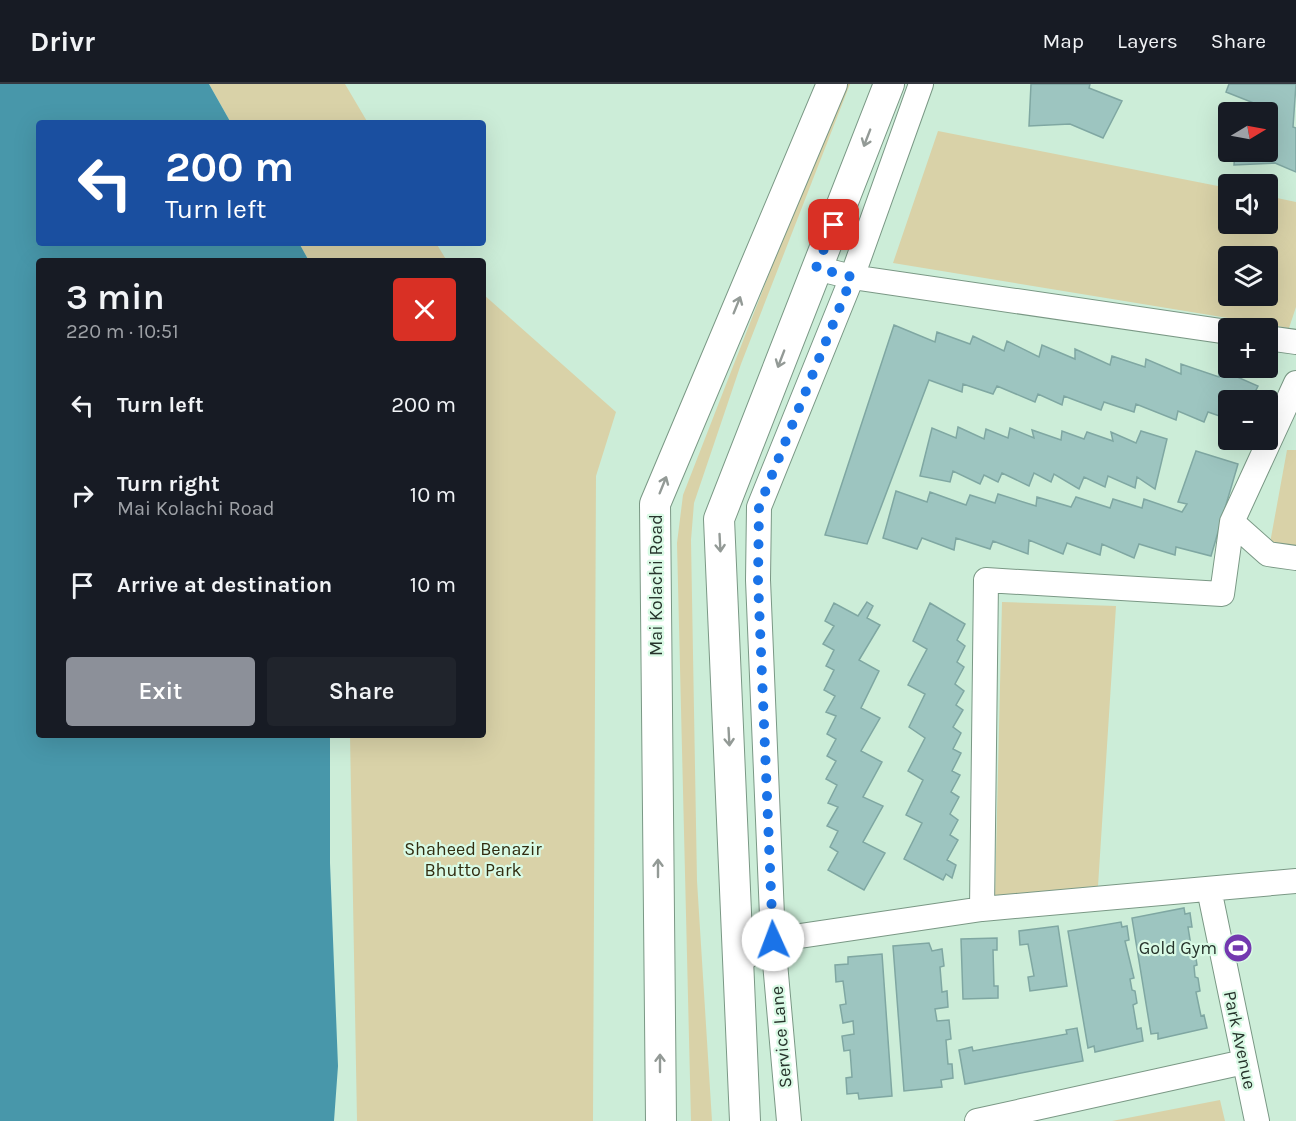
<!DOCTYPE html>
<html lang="en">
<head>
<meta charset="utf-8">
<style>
  :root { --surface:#171b24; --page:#20242c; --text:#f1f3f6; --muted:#9ea1a6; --line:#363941; --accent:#8c9099 }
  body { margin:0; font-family:Karla,sans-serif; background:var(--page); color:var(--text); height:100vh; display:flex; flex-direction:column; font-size:22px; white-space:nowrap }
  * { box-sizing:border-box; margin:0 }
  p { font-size:20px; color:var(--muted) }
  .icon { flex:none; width:33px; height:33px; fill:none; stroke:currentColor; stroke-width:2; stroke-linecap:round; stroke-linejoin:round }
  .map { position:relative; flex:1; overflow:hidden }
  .details { position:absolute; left:36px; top:174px; width:450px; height:480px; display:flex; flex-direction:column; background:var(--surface); border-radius:6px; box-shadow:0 6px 24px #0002 }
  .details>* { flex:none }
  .banner { position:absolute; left:36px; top:36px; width:450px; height:126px; border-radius:6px; box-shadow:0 6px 24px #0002; background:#1a4fa0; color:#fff; overflow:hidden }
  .needle { width:39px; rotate:80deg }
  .tools { position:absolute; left:1218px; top:18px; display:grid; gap:12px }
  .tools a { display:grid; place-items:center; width:60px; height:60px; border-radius:6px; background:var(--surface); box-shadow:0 6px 24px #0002; font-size:30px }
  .pin { position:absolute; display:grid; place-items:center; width:51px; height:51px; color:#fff; margin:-26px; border-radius:12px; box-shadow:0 3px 9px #0006 }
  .me { position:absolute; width:66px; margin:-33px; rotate:358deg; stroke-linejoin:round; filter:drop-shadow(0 0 4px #0008) }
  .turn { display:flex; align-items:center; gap:21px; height:126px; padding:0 30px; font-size:27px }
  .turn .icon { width:78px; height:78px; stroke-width:2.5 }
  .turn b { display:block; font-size:42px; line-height:51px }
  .round { display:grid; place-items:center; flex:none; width:63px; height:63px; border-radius:6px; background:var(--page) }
  .summary { display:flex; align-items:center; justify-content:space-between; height:102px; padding:0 30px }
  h1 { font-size:36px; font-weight:600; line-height:45px }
  .action { display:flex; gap:12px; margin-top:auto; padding:12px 30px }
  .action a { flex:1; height:69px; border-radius:6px; background:var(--accent); color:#fff; font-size:24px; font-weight:600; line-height:69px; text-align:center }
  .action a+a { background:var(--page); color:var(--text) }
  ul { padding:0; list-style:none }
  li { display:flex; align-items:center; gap:18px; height:90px; padding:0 30px }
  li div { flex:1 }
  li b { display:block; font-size:22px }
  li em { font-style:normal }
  header { display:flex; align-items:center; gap:36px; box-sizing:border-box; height:84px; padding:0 30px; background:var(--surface); border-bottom:2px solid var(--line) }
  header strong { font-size:28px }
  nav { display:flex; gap:33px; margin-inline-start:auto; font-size:21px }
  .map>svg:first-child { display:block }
  .green { fill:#d9d2a8; fill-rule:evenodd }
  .water { fill:#4897aa }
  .building { fill:#9dc5c0; stroke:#7fa7a2; stroke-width:1.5 }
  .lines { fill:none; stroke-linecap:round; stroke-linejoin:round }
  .minor-casing { stroke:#7a9885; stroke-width:26 }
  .major-casing { stroke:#7a9885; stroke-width:32 }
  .minor { stroke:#fff; stroke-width:24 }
  .major { stroke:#fff; stroke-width:30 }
  .oneway { stroke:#939a96 }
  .route { stroke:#1a73e8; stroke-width:10; stroke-dasharray:0 18 }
  .labels { text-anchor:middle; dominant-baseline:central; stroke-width:4.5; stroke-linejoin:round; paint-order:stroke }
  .street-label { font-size:18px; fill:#27342c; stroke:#d9fae5 }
  .park-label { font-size:18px; fill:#312c10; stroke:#d9fae5 }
  .poi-label { font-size:18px; fill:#27342c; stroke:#d9fae5; text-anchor:end }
</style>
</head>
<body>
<header>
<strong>Drivr</strong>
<nav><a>Map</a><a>Layers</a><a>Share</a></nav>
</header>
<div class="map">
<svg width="1296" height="1037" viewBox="0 0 1296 1037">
  <rect width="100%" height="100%" fill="#ccedd8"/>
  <!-- green -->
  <path class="green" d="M 209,0 L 345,0 L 368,39 L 231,39 Z
    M 843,0 L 850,0 L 741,280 L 694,419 L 691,456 L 697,797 L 712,1037 L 691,1037 L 677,459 L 683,411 Z
    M 938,47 L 1228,104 L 1228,140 L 1268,140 L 1268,112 L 1296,118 L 1296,223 L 1289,244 L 893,179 ZM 1268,172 L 1268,212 L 1228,212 L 1228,172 Z
    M 299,159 L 436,159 L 447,177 L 309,177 Z
    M 483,210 L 616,328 L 596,392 L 593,1037 L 357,1037 L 350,651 L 483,651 Z
    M 1287,366 L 1296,366 L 1296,474 L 1268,470 Z
    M 1002,518 L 1116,522 L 1098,802 L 995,812 Z
    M 1220,1016 L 1225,1037 L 1112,1037 Z"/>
  <!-- water -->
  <path class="water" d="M 0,0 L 209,0 L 231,39 L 39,39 L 39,159 L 299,159 L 309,177 L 39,177 L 39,651 L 330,651 L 330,779 L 338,982 L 334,1037 L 0,1037 Z"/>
  <!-- building -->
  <path class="building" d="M 1031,0 L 1090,0 L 1089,4 L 1122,17 L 1103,54 L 1070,40 L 1029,42 Z
    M 1229,0 L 1296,0 L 1293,43 L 1296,44 L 1296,88 L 1275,79 L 1234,81 L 1235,68 L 1268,68 L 1268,37 L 1272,37 L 1274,27 L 1226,8 Z
    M 894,241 L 935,258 L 937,248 L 970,260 L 973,252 L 1004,267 L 1007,257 L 1039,273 L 1042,261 L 1075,275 L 1075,265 L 1110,281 L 1112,272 L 1145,283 L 1146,275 L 1181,290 L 1181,280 L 1219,293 L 1219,285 L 1258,302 L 1251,316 L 1228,316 L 1228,335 L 1208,328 L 1204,338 L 1178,327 L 1176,336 L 1136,320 L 1134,328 L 1104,318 L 1101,326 L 1064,312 L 1062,321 L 1038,310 L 1035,318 L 997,302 L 993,310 L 963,300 L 962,308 L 929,296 L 867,460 L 825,451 Z
    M 958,343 L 984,355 L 986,345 L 1008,354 L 1010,344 L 1034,354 L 1032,346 L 1061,356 L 1062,347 L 1084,355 L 1087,348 L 1113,357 L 1111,348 L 1136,359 L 1141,347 L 1167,355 L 1155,405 L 1137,393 L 1135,404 L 1108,392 L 1105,403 L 1084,393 L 1079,405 L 1054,390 L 1051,398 L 1034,389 L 1029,402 L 1002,389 L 998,398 L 984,391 L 980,400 L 953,387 L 950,398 L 920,392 L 932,344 L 956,354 Z
    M 1196,367 L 1238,380 L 1211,472 L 1176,463 L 1175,471 L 1139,460 L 1134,474 L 1102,460 L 1100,471 L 1067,459 L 1063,470 L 1029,456 L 1028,470 L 993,457 L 990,465 L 956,454 L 954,466 L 922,454 L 917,465 L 883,454 L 896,407 L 927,418 L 930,408 L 966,421 L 970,411 L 995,419 L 998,410 L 1036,422 L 1037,413 L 1071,423 L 1076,413 L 1110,424 L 1113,415 L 1142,424 L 1144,415 L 1182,428 L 1187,420 L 1178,418 Z
    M 867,518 L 873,522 L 867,534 L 880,541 L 859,576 L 879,587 L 861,624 L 880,634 L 861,667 L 882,678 L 863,713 L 883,722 L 863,758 L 885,769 L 864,806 L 828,786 L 838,768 L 830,763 L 838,747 L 827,742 L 838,723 L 828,719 L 837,701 L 826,695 L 836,677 L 827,672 L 836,655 L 827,650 L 836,632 L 826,628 L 835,612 L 824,606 L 834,586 L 826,582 L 834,566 L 823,560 L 834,542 L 825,537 L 834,519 L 858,532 Z
    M 930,519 L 965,540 L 957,556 L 965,562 L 957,578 L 964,583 L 955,600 L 964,607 L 956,621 L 963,626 L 953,643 L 961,649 L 953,665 L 961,669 L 952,687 L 960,691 L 951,708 L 959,713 L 950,730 L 958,736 L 950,751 L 958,756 L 947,776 L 956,781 L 952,794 L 946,790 L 943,796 L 904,775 L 922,739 L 906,731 L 923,696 L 908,687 L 925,654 L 909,643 L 925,610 L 908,601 L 927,565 L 913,557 Z
    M 1184,824 L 1185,830 L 1190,829 L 1192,843 L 1188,843 L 1192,868 L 1195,868 L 1197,881 L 1194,882 L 1195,893 L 1198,894 L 1200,907 L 1196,908 L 1201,932 L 1204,931 L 1207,944 L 1158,955 L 1158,949 L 1151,950 L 1132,834 Z
    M 1121,838 L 1122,843 L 1127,842 L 1129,856 L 1125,857 L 1134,894 L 1130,895 L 1132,906 L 1135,907 L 1137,919 L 1133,921 L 1137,945 L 1141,944 L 1143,957 L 1095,968 L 1094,962 L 1088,964 L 1068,847 Z
    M 1058,842 L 1067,902 L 1030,907 L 1028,893 L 1034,892 L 1028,860 L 1020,861 L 1019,847 Z
    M 997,854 L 997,866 L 993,866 L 994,902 L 998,902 L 998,914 L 963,915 L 961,855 Z
    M 929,859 L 932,867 L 942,865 L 944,882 L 940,883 L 942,908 L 947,907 L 948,923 L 935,925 L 937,937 L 949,936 L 951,955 L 946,956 L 948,980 L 952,980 L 953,994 L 941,996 L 942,1003 L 904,1007 L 893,862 Z
    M 882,870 L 892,1012 L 859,1015 L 858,1009 L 847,1010 L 846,994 L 852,993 L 850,966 L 844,967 L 842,952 L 854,950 L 853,937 L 843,939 L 840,921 L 846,920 L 843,897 L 836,898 L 835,881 L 848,880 L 848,873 Z
    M 1077,944 L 1083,977 L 965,1000 L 959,966 L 972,963 L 973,967 L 1067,950 L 1066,946 Z"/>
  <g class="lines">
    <!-- minor casing -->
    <g class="minor-casing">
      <path id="minor" d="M 816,184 L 852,193 L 1228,248
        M 1268,254 L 1296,258
        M 1232,438 L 1268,470 L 1296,474
        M 1209,805 L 1257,1037
        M 982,825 L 986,496 L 1222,510 L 1232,438 L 1296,299
        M 738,878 L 773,856 L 982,825 L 1296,797
        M 789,1037 L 773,856 L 758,496 L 759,423 L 852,193 L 921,0
        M 977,1037 L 1244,978"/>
    </g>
    <!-- major casing -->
    <g class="major-casing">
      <path id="major" d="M 661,1037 L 655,420 L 832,0
        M 745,1037 L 719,435 L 889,0"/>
    </g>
    <!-- minor -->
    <use href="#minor" class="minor"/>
    <!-- major -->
    <use href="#major" class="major"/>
  </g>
  <!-- one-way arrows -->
  <defs><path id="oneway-shaft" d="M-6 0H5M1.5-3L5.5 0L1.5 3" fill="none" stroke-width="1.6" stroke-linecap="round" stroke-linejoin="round" transform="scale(1.5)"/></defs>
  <g class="oneway">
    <use href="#oneway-shaft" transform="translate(867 54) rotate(111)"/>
    <use href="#oneway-shaft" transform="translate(737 221) rotate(-68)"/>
    <use href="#oneway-shaft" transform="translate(781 275) rotate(111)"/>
    <use href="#oneway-shaft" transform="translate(663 401) rotate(-68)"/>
    <use href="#oneway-shaft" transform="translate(720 459) rotate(87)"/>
    <use href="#oneway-shaft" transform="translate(729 653) rotate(87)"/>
    <use href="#oneway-shaft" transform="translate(658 784) rotate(-90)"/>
    <use href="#oneway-shaft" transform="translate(660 979) rotate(-90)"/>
  </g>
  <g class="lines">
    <!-- route -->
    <path class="route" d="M 773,856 L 758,496 L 759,423 L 852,193 L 816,184 L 834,141"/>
  </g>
  <!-- icons -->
  <defs>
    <g id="stadium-disc" transform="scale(1.5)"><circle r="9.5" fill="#7339af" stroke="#d9fae5"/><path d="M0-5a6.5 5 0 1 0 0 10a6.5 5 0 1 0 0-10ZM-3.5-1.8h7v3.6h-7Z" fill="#fff"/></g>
  </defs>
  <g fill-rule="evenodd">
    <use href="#stadium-disc" x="1238" y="864"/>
  </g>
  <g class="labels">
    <!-- street labels -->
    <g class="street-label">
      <text transform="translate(656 501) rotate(-90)">Mai Kolachi Road</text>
      <text transform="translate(781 953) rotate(-95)">Service Lane</text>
      <text transform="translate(1240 956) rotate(78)">Park Avenue</text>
    </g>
    <!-- park labels -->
    <g class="park-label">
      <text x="473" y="765">Shaheed Benazir<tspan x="473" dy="21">Bhutto Park</tspan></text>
    </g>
    <!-- poi labels -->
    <g class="poi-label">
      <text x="1217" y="864">Gold Gym</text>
    </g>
  </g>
</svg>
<div class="tools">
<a><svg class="needle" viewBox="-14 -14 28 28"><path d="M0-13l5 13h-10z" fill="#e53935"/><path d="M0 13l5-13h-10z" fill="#9ea1a6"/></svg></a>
<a><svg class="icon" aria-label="sound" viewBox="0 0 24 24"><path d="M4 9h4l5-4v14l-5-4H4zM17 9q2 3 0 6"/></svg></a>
<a><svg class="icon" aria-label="layers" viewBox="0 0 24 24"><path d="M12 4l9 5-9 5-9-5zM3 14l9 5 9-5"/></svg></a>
<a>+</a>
<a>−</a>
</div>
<div class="pin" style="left:834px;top:141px;background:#d93025"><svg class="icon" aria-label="arrive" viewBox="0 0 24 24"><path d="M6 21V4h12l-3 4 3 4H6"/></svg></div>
<svg class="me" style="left:773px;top:856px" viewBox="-20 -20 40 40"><circle r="19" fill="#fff"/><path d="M0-13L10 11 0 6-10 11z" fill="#1a73e8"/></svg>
<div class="banner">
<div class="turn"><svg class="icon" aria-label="left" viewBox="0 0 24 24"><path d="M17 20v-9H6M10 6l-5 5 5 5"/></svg><div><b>200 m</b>Turn left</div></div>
</div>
<section class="details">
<div class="summary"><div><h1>3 min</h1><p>220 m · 10:51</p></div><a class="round" style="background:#d93025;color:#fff"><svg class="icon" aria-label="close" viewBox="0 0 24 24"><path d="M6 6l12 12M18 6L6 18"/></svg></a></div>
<ul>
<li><svg class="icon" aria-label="left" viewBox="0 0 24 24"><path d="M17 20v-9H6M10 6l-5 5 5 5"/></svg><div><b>Turn left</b></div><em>200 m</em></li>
<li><svg class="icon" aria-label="right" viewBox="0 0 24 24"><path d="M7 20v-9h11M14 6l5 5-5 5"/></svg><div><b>Turn right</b><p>Mai Kolachi Road</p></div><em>10 m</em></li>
<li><svg class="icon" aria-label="arrive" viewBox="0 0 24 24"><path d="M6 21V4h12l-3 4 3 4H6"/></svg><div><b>Arrive at destination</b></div><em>10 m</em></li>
</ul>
<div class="action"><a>Exit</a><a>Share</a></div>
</section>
</div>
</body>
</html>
